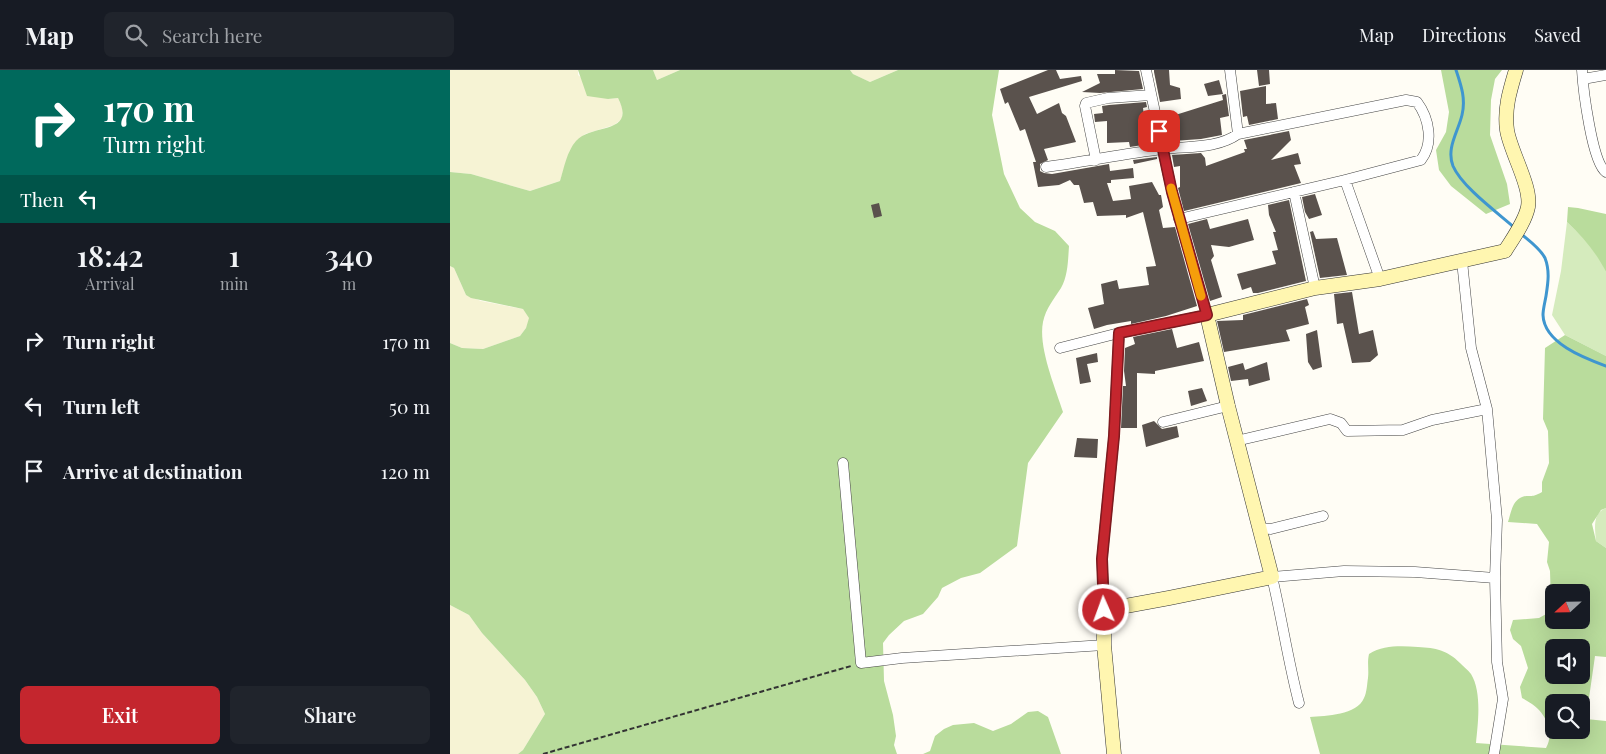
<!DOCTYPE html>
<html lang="en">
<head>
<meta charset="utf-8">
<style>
  :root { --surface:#171b24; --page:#20242c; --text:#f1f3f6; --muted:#9ea1a6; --line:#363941; --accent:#c4262e }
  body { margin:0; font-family:"Playfair Display",serif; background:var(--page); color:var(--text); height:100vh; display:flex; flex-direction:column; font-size:19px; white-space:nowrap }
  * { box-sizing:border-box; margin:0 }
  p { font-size:16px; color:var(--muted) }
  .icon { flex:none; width:28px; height:28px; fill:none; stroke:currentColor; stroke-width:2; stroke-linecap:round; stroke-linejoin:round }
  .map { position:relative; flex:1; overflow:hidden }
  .sheet { display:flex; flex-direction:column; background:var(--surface); width:450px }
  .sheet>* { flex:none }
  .hud { background:#00695c; color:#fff; overflow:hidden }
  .needle { width:32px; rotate:248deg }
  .tools { position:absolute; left:1095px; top:514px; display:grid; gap:10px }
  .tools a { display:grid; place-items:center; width:45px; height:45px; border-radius:8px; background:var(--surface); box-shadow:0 5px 20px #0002; font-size:25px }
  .pin { position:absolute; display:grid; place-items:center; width:42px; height:42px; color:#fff; margin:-21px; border-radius:10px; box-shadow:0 2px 8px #0006 }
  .me { position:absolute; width:55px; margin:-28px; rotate:358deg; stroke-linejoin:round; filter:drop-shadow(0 0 4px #0008) }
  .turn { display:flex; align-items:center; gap:18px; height:105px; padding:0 20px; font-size:22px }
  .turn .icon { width:65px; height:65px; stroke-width:2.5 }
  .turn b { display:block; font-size:35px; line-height:42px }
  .then { display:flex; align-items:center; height:48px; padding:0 20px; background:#0003; gap:10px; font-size:19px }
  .eta { display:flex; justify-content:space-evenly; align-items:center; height:85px; text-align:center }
  .eta b { font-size:30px; font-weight:600; line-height:35px }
  .primary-button { display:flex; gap:10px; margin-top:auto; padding:10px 20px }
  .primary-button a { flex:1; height:58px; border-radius:8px; background:var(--accent); color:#fff; font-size:20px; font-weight:600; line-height:58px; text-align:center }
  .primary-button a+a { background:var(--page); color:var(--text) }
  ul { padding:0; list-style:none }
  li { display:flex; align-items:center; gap:15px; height:65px; padding:0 20px }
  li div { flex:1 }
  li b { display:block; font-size:19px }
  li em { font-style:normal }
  header { display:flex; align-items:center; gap:30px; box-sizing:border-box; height:70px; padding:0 25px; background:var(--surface); border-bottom:1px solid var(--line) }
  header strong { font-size:24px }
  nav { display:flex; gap:28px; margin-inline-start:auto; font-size:18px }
  .search { width:350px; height:45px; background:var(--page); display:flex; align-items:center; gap:12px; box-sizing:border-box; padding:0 18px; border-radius:8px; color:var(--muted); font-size:19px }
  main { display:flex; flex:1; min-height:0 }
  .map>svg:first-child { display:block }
  .farmland { fill:#f6f3d4 }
  .green { fill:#d5ebbd }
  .forest { fill:#b9dc9c; fill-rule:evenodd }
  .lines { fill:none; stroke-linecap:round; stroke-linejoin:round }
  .stream { stroke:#3f96cf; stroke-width:3 }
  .building { fill:#5a524d }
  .street-casing { stroke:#444; stroke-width:11 }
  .secondary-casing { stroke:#333; stroke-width:15 }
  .path { stroke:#333; stroke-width:2; stroke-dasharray:5 2.5; stroke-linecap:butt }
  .street { stroke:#fff; stroke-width:10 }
  .secondary { stroke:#fff6b0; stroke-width:14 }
  .route-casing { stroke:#7f191e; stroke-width:12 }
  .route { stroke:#c4262e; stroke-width:9 }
  .slow { stroke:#f59e0b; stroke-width:9 }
</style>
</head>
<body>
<header>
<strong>Map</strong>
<div class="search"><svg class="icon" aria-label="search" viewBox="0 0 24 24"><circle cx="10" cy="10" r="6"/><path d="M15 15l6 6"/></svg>Search here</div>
<nav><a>Map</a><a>Directions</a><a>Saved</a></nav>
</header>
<main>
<section class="sheet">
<div class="hud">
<div class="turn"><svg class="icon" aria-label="right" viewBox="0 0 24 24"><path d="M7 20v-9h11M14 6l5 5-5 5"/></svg><div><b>170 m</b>Turn right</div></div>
<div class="then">Then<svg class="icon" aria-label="left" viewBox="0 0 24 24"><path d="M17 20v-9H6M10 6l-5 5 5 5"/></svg></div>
</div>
<div class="eta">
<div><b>18:42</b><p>Arrival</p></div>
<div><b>1</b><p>min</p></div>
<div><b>340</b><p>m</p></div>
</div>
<ul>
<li><svg class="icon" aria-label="right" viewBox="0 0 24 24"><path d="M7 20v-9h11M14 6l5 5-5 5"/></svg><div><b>Turn right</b></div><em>170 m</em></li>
<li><svg class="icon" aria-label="left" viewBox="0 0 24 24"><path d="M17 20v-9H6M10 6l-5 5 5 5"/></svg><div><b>Turn left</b></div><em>50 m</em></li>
<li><svg class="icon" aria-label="arrive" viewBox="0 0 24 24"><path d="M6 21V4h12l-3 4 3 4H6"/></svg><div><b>Arrive at destination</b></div><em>120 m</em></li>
</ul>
<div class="primary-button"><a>Exit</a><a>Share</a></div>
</section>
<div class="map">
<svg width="1156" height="684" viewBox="0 0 1156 684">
  <rect width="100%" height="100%" fill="#fffdf5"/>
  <!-- farmland -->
  <path class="farmland" d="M 0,0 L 128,0 L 128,5 L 158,29 L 168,28 L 173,39 L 172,49 L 164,55 L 135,64 L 120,80 L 110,111 L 80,121 L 21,104 L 0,102 Z
    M 203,0 L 230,0 L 207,10 Z
    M 400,0 L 448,0 L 420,12 L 403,4 Z
    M 0,196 L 4,198 L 16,225 L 31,231 L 73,239 L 80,248 L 76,258 L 70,266 L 33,279 L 12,278 L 0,273 Z
    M 0,535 L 19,545 L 32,563 L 75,610 L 87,627 L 95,644 L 73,680 L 68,684 L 0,684 Z"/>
  <!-- green -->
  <path class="green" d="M 1117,152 L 1136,170 L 1149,187 L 1156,202 L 1156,286 L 1115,265 L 1102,245 L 1111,201 Z
    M 1156,438 L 1156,478 L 1146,471 C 1145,459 1142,443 1156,438 Z"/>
  <!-- forest -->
  <path class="forest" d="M 128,0 L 203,0 L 207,10 L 230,0 L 400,0 L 403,4 L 420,12 L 448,0 L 549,0 L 542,45 L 554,104 L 570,138 L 585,152 L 605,161 L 619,176 C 618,190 618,206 611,218 C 604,229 596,238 593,252 C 588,277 605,317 613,342 L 578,393 L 567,476 L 530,503 L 511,508 L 492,518 L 488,527 L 473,544 L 454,551 L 439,565 L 433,573 L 434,611 L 443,645 L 446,666 L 444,675 L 447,684 L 68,684 L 73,680 L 95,644 L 87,627 L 75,610 L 32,563 L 19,545 L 0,535 L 0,273 L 12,278 L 33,279 L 70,266 L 76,258 L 79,248 L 73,239 L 21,228 L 16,225 L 4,198 L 0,196 L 0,102 L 21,104 L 80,121 L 110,111 C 114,98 117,81 126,71 C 142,53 187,65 168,28 L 158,29 L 137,26 Z
    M 991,0 L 1052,0 L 1045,9 L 1041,30 L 1040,65 L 1057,114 L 1060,134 L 1036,144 L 1001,116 L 989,100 L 986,80 L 996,62 L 999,42 Z
    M 1118,137 L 1128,138 L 1156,144 L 1156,202 C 1146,182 1133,167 1117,152 Z
    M 1115,265 L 1156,286 L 1156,438 L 1151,440 L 1142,454 L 1146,471 L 1156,478 L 1156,587 L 1145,586 L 1136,649 L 1156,651 L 1156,684 L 870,684 L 860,647 C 876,646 907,645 914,628 C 917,622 917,614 918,608 C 919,599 917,593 919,584 C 934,575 950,576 968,577 C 986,578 997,580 1010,593 C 1013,596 1018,600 1021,604 C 1032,622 1028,653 1026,673 L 1096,678 C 1103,666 1099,651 1089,640 C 1085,635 1077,631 1072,628 L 1070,617 L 1078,598 L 1071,576 L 1063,569 L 1060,560 L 1063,550 L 1089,548 L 1098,543 L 1101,533 L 1100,501 L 1097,492 L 1099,472 L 1087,454 L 1058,452 C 1061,443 1062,431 1072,427 C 1081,424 1080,429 1092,422 L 1092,412 L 1099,393 L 1098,361 L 1093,349 L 1095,278 ZM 1104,522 L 1131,522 L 1131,550 L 1104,550 ZM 1104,578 L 1131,578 L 1131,605 L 1104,605 ZM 1104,632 L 1131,632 L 1131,660 L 1104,660 Z
    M 588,641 L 598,647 L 611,684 L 473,684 L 480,681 L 485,666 L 494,659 L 503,655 L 524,653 L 543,661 L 561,654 L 578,642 Z"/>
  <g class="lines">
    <!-- stream -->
    <path class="stream" d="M 1006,0 C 1011,15 1016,29 1012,45 C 1008,62 996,78 1003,96 C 1012,117 1048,143 1066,159
      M 1070,163 C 1078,170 1090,178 1095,188 C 1100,201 1098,213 1096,226 C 1095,232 1093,239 1093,245 C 1094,273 1134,288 1156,296"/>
  </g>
  <!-- building -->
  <path class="building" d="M 598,0 L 606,0 L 610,9 L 631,6 L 632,11 L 579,27 L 587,44 L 609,33 L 612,43 L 616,46 L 626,72 L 594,79 L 598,90 L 590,94 L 590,101 L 594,103 L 602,104 L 659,94 L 660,101 L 683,98 L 684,108 L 661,110 L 661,113 L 657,113 L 663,131 L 681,129 L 679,116 L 702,112 L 709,125 L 711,125 L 713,137 L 709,140 L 713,158 L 725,157 L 747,236 L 716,246 L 681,254 L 681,251 L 657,255 L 644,259 L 638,238 L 654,234 L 651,214 L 667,210 L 669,219 L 699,215 L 696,197 L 706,196 L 693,142 L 676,148 L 676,145 L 647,146 L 643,132 L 634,133 L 629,115 L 624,115 L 620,110 L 609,115 L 588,117 L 583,92 L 586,92 L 575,59 L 570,61 L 558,32 L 555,34 L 550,19 Z
    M 665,0 L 689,1 L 693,19 L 650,23 L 632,22 L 650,13 L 647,4 L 665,4 Z
    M 704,0 L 719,0 L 720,15 L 730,18 L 731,29 L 710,32 L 704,2 Z
    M 807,0 L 819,0 L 820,14 L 809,16 Z
    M 769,10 L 773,24 L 758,26 L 754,14 Z
    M 816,16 L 816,34 L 826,33 L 828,49 L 799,55 L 797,46 L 793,47 L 790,21 Z
    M 776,24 L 779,46 L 770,48 L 772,65 L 751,69 L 723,71 L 719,47 L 773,30 L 772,25 Z
    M 696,32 L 697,37 L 693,38 L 698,73 L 705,73 L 680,77 L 679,72 L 657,73 L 657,51 L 645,52 L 644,44 L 653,43 L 652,36 L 659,35 Z
    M 839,61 L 841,70 L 821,90 L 848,83 L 851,94 L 844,95 L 851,113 L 734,141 L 728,118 L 730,117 L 730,96 L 724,97 L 722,85 L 751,83 L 755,88 L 756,96 L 795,82 L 794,79 L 797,79 L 794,70 Z
    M 707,87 L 707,89 L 684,94 L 683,90 Z
    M 865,124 L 872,145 L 859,149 L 855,142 L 852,127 Z
    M 839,130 L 856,211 L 808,223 L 803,223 L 801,217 L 792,220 L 787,204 L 826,194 L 822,181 L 828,180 L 823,162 L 826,162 L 819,145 L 818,135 Z
    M 429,133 L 432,146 L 424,148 L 421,135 Z
    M 757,149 L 760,159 L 798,149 L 804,170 L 779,177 L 761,175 L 764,186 L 761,190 L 772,227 L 760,231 L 738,154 Z
    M 863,161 L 866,169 L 887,168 L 897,205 L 870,208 L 860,162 Z
    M 902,222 L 909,264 L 923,260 L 928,285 L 920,292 L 902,293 L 893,253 L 887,254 L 884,224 Z
    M 857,229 L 859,235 L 855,237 L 859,254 L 836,260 L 840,271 L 774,282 L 767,251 L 793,250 L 793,245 Z
    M 722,259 L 727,278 L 749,272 L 754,291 L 705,301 L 705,304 L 687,303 L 687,358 L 671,358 L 673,316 L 676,316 L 674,301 L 675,278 L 685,274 L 683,267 Z
    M 867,260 L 872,297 L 863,300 L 858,292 L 856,264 Z
    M 647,283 L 648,292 L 637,294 L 641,312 L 630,314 L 626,288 Z
    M 817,292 L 820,310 L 799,316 L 798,309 L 781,311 L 778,297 L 793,293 L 795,300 Z
    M 752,318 L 757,331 L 741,336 L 738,321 Z
    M 704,351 L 712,359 L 727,356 L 729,367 L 696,377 L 692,355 Z
    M 627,368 L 648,369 L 647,388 L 624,387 Z"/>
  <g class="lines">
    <!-- street casing -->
    <g class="street-casing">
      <path id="street" d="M 780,0 L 788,64
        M 1132,0 C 1133,18 1142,93 1156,102
        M 1133,9 L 1156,5
        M 646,90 L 635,36 L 636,33 L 658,28 L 701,25
        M 596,97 C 636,92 675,83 714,79 C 738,76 767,79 788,64 L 956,30 L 967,32 C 979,48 984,73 971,90 L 895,110 L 729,149
        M 895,110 L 930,209
        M 844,122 L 865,218
        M 1012,191 L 1021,278 L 1037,339 L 1047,450 L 1045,508 L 1047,592 L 1053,629 L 1044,684
        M 610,278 L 669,263 L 757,245 L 722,122 L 696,0
        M 713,352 L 778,336
        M 786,371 L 880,349 L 891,353 L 897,361 L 953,360 L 982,350 L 1037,339
        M 393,393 L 411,593 L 452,588 L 654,575
        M 808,458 L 821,459 L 873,446
        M 654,540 L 652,489 L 664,366 L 669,263
        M 849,633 C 838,591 832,549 822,507 L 894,501 L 965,502 L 1045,508"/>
    </g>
    <!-- secondary casing -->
    <g class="secondary-casing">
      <path id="secondary" d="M 664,684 L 654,575 L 654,540 L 719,528 L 822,507 L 778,336 L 757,245 L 865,218 L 930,209 L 1055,181 C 1063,168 1075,152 1078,137 C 1082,117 1060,81 1057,60 C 1054,39 1060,20 1066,0"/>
    </g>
    <!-- path -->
    <path class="path" d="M 93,684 L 401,596"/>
    <!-- street -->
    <use href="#street" class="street"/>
    <!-- secondary -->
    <use href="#secondary" class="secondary"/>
  </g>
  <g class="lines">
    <!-- route casing -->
    <g class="route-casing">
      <path id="route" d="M 654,540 L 652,489 L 664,366 L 669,263 L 757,245 L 722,122 L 709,61"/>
    </g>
    <!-- route -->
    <use href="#route" class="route"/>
    <!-- slow -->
    <path class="slow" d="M 721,118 L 751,226"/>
  </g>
</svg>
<div class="tools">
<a><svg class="needle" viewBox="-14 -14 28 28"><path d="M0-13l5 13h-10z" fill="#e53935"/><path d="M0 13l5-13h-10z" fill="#9ea1a6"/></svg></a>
<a><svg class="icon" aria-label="sound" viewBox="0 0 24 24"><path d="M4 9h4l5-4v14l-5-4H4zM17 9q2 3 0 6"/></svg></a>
<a><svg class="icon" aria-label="search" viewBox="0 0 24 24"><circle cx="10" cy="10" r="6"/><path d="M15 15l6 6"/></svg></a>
</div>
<div class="pin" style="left:709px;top:61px;background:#d93025"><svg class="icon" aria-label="arrive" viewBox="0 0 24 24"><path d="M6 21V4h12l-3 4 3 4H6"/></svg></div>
<svg class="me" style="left:654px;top:540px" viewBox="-20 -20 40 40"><circle r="17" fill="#c4262e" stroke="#fff" stroke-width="3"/><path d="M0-11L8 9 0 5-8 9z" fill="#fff"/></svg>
</div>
</main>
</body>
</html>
